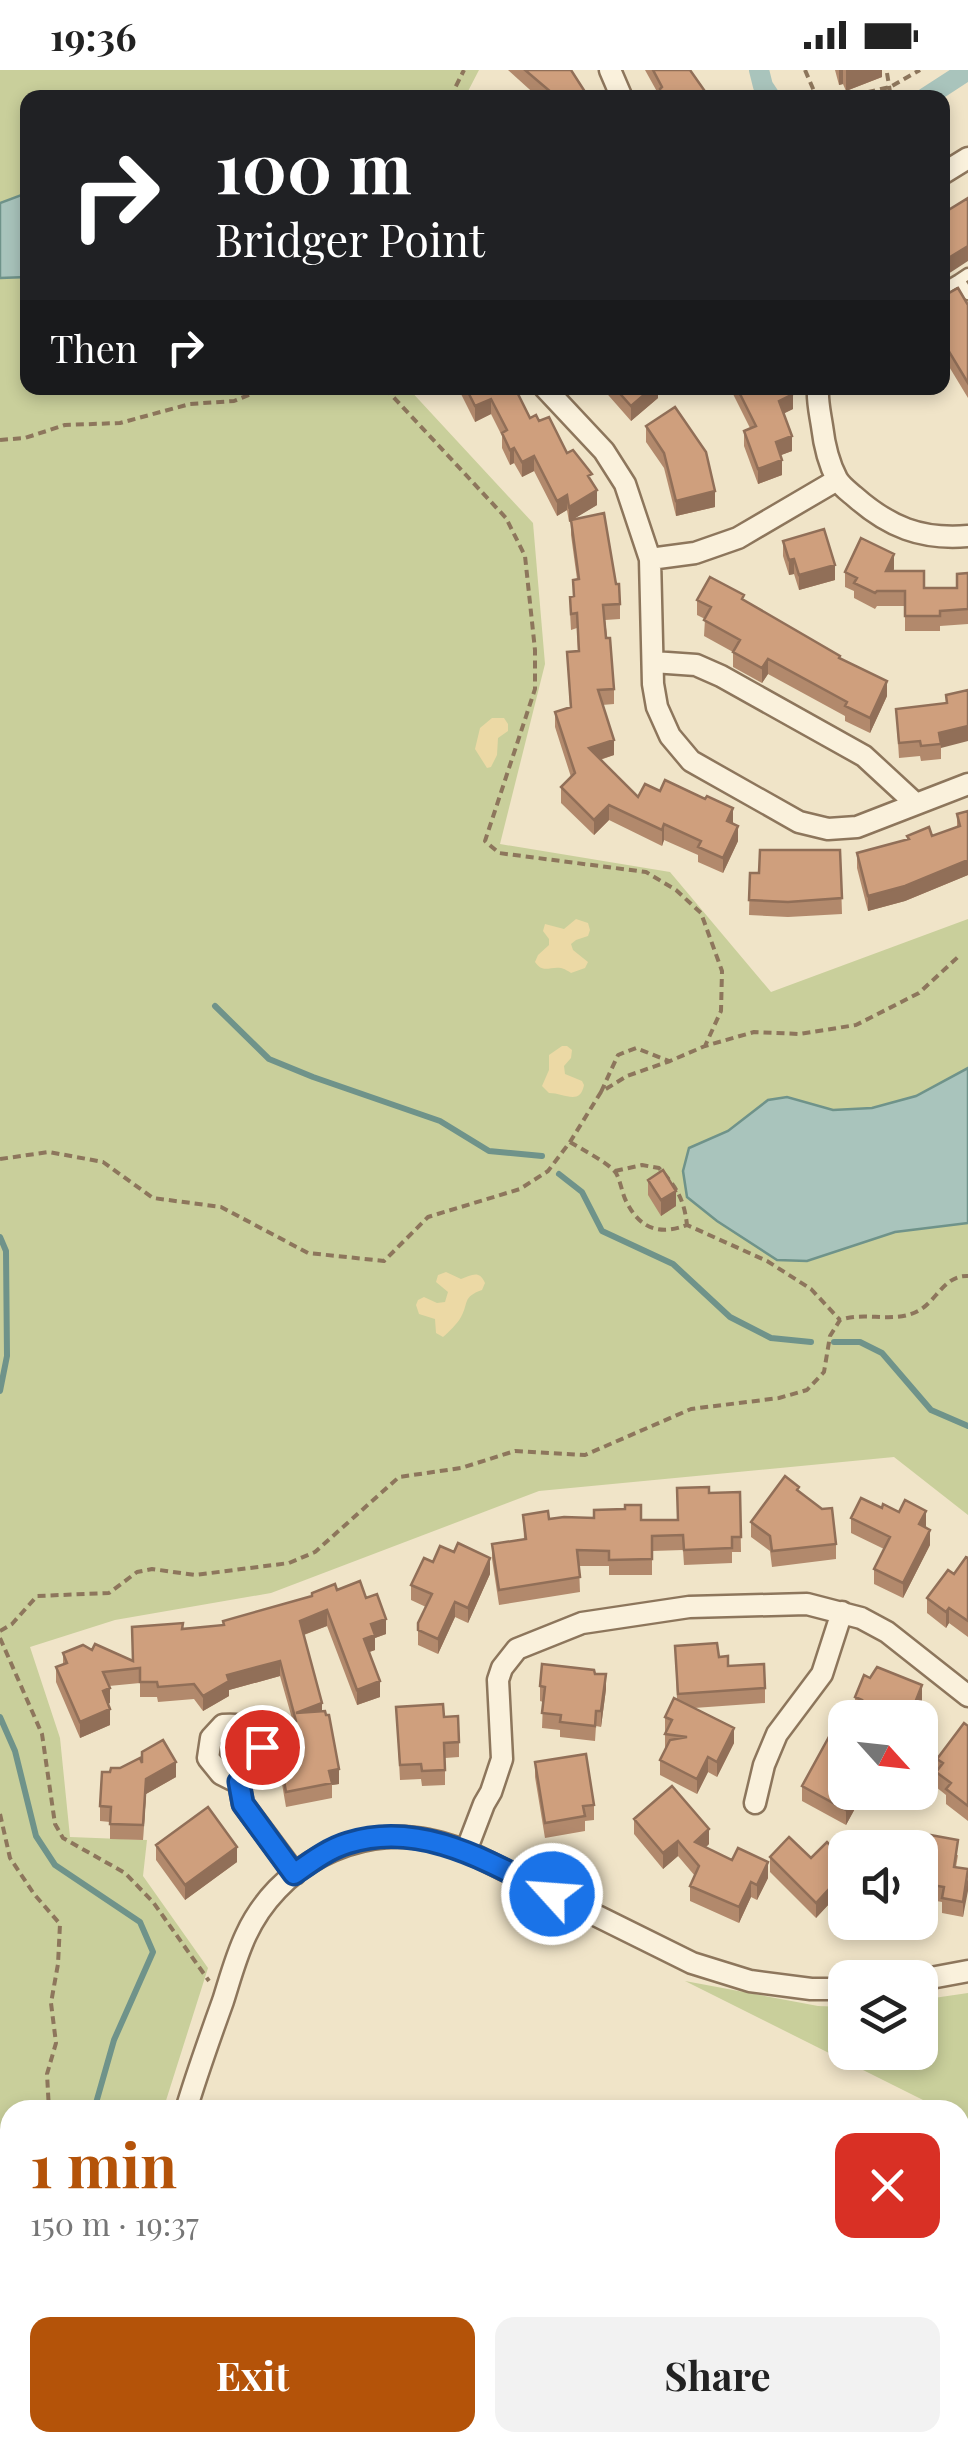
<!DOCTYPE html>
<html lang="en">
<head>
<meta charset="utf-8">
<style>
  :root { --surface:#fff; --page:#f2f2f2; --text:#222; --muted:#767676; --accent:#b45309 }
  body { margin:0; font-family:"Playfair Display",serif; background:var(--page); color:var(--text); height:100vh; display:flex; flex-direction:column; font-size:38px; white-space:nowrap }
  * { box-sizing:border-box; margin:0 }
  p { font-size:32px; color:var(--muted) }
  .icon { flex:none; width:55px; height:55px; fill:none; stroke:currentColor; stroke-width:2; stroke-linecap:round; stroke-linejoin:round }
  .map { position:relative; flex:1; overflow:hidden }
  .sheet { position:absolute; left:0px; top:2030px; width:970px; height:352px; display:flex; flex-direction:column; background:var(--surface); border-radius:30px 30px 0 0; box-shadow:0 5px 15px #0003 }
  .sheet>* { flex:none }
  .guide { position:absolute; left:20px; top:20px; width:930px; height:305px; border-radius:20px; box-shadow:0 5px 15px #0003; background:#202124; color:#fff; overflow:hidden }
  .needle { width:65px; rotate:117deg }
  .controls { position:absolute; left:828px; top:1630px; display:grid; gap:20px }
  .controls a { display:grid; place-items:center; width:110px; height:110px; border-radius:20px; background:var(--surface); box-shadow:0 5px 15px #0003; font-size:50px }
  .pin { position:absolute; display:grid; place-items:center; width:85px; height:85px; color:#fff; margin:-42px; border:5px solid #fff; border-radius:50%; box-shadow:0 2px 10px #0007 }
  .me { position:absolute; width:110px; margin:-55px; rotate:296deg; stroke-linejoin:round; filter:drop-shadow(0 0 8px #0008) }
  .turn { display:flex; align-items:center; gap:35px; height:210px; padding:0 30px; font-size:45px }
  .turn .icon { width:130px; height:130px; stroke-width:2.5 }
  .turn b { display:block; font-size:70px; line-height:85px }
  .then { display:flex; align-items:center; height:95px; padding:0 30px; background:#0003; gap:20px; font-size:38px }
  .round { display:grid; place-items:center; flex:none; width:105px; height:105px; border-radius:20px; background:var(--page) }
  .overview { display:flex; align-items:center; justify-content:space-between; height:170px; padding:0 30px }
  h1 { font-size:60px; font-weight:700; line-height:75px; color:var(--accent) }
  .button { display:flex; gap:20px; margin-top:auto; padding:20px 30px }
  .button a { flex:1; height:115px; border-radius:20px; background:var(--accent); color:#fff; font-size:40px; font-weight:700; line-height:115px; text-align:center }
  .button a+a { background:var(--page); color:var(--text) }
  .status { display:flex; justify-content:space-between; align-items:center; height:70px; padding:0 50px; background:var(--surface); direction:ltr }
  .status svg { height:28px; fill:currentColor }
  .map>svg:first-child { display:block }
  .green { fill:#c9cf9b }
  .sand { fill:#ecd9a5 }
  .water { fill:#a9c4bc; stroke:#6f938a; stroke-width:2.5 }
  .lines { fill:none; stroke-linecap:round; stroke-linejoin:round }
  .stream { stroke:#6f938a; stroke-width:6 }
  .canal { stroke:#a9c4bc; stroke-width:20 }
  .service-casing { stroke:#8d765c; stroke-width:15 }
  .minor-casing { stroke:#8d765c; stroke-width:25 }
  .path { stroke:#8d765c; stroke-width:4; stroke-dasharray:8 5; stroke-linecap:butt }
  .service { stroke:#faf1dc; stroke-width:10 }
  .minor { stroke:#faf1dc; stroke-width:20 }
  .wall { fill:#b2896c }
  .shaded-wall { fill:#916f58 }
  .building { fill:#cf9f7d; stroke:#916f58; stroke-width:2.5 }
  .route-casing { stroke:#114b97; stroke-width:25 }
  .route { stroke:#1a73e8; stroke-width:18 }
</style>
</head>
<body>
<div class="status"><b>19:36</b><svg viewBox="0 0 49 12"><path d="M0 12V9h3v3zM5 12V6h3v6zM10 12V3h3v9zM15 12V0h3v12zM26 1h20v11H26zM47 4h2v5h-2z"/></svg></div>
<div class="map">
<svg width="968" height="2382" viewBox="0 0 968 2382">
  <rect width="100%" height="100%" fill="#f0e4c8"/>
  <!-- green -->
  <path class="green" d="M 0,0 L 479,0 L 465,27 L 28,28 L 28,318 L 408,318 L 533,453 L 545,594 L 500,774 L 670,802 L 771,922 L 968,849 L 968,1445 L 894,1387 L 539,1421 L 271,1523 L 115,1550 L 30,1577 L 60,1668 L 70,1767 L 147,1770 L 143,1806 L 208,1898 L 163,2040 L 10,2040 L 10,2361 L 0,2355 Z
    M 685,1911 L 818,1936 L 845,1937 L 845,1982 L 920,1982 L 920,1930 L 968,1923 L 968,2053 L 960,2049 L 960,2040 L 943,2040 Z
    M 29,2373 L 165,2373 L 164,2382 L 44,2382 Z"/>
  <!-- sand -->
  <path class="sand" d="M 492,648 L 504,648 L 508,654 L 508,661 L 498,668 L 497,685 L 491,697 L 487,698 L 475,679 L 480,658 Z
    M 576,849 L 588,853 L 590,860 L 588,866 L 576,870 L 571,874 L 573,880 L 588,892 L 585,898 L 571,903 C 570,902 563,898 561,898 C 550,896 543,904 535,892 L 538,885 L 549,875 L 549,869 L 543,861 L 545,854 L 564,859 Z
    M 562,976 L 567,976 L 572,980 L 571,988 L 564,996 L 565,1004 L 582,1011 L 584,1015 C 580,1036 564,1023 549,1023 L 542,1016 L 549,1000 L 549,985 Z
    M 446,1202 L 461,1209 C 471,1206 479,1199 485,1213 L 482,1220 C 462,1227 469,1233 461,1247 C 457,1254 449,1262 443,1267 L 436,1263 L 435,1249 L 419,1244 L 416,1235 L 418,1230 L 424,1227 L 437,1233 L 445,1232 L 448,1222 L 436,1212 L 438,1205 Z"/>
  <!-- water -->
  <path class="water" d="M 24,124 L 28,126 L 27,207 L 0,208 L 0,133 Z
    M 968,998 L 968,1153 L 895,1162 L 807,1191 L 777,1190 L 717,1151 L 687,1127 L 683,1101 L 689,1078 L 728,1061 L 768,1030 L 787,1027 L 833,1040 L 872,1038 L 916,1026 Z"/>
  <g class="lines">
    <!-- stream -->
    <path class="stream" d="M 215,936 L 269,989 L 313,1007 L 440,1051 L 489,1081 L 542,1086
      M 559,1104 L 582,1122 L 602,1161 L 673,1194 L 730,1247 L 771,1268 L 811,1272
      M 0,1167 L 6,1181 L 7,1286 L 0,1321
      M 834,1272 L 860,1272 L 882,1283 L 931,1340 L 968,1356
      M 0,1647 L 15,1681 L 36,1766 L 55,1795 L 140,1852 L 153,1882 L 114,1970 L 94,2040"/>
    <!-- canal -->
    <path class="canal" d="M 759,0 L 763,16 L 771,28
      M 925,28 L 968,0
      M 504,2372 L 512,2382"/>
    <!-- service casing -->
    <g class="service-casing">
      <path id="service" d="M 968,204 L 959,210 L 968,224
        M 942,220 L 959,210"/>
    </g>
    <!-- minor casing -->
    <g class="minor-casing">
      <path id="minor" d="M 610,0 L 622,28
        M 942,104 L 968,88
        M 545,318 L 604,381 L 625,414 L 650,489 L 653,614 L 657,637 L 670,666 L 691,691 L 799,752 L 828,759 L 857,757 L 968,714
        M 818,318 C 817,331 820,343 822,356 C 824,373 829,394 837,409 C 841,416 848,421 854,426 C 889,457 921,470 968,466
        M 650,489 L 695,483 L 738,468 L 837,410
        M 653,592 L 696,595 L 721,606 L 864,686 L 916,734
        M 239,1713 L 221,1704 L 208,1688 L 211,1668 L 223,1655 C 245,1653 251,1658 262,1677 L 255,1701 L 239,1713 L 243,1734 L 295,1804
        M 755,1733 L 764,1695 L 777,1664 L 822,1604 L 842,1542
        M 466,1781 L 484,1734 L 491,1722 L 502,1689 L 498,1610 L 502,1598 L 517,1579 L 582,1553 L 689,1537 L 807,1534 L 861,1548 L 887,1562 L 968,1626
        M 920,1910 L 968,1901
        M 186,2040 C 197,2003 210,1967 223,1931 C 230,1909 236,1886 246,1865 C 277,1797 355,1754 429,1770 C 442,1772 454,1777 466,1781 L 692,1893 L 750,1911 L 811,1919 L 845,1919
        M 191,2372 L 192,2382"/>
    </g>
    <!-- path -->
    <path class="path" d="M 805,0 L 817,28
      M 887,3 L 891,28
      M 450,28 L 464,0
      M 842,28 L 890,17 L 920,0
      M 385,318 L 506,448 L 525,486 L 535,580 L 535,619 L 485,771 L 499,783 L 646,802 L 676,820 L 701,843 L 722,901 L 721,941 L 705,976
      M 0,370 L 25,368 L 65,355 L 120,353 L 190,334 L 234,331 L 266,318
      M 601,1022 L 618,985 L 636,978 L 669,991
      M 570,1072 C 581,1079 609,1093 616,1103 C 621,1112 622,1124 627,1133 C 641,1160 661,1165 687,1155 L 767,1191 L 811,1219 L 840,1250
      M 0,1089 L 49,1082 L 103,1092 L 153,1128 L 221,1137 L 308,1183 L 384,1191 L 428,1147 L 520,1119 L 548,1101 L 570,1072 L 601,1022 L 627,1006 L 670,991 L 705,976 L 754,962 L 799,964 L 856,955 L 919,923 L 959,886
      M 615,1101 L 642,1095 L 659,1098 C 676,1117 684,1128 687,1155
      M 0,1561 L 12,1554 L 37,1526 L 109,1523 L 137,1502 L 152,1499 L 195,1505 L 289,1493 L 315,1482 L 399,1407 L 461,1398 L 515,1381 L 585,1385 L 691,1339 L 779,1328 L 807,1320 L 824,1302 L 830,1266 L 840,1250 C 865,1241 894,1254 918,1241 C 937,1231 944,1205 968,1206
      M 0,1568 L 42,1664 L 55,1754 L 63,1768 L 125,1803 L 153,1832 L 209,1911
      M 0,1744 L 10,1788 L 34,1824 L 60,1854 L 58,1894 L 51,1933 L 56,1973 L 47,2004 L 49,2040
      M 0,2313 L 3,2312 L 10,2303"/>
    <!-- service -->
    <use href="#service" class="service"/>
    <!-- minor -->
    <use href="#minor" class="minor"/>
  </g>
  <!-- wall -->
  <path class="wall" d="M 508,0 L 571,0 L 589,28 L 539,28 Z
    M 645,0 L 690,0 L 709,28 L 660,27 Z
    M 835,0 L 882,0 L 882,7 L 846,21 L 843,14 L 839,15 Z
    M 942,227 L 968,235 L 968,328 L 942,285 Z
    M 458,318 L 515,318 L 530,348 L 539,351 L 592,411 L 597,435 L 571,450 L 620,534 L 620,549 L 605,550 L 614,619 L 614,634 L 602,635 L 614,685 L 600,690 L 638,727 L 733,754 L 738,771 L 723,803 L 698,792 L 698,785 L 664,770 L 662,776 L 609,750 L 594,765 L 561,733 L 561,717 L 571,707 L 555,657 L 555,642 L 570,637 L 567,582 L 578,581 L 577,558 L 571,560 L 570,542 L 570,527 L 573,526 L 577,509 L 571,465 L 571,450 L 569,452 L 567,440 L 557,446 L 534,401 L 522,407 L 514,393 L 510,395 L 502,378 L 502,366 L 491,344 L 475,352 Z
    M 602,318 L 658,318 L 658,328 L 631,351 Z
    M 730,318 L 790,318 L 793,339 L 784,343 L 792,381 L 781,385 L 782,405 L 758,414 L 744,376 L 744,361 L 750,358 Z
    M 646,356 L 715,437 L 676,446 L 664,398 L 646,372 Z
    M 783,471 L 835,510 L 799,520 L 794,504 L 789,505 L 783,486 Z
    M 894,499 L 893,501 L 924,518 L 957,518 L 957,504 L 968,503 L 968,554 L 940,556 L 940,561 L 905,561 L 905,536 L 877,536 L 875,539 L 854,528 L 854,521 L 845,517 L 845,502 Z
    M 697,530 L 744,531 L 840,588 L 887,626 L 870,663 L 845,651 L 845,646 L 768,604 L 762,613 L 733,597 L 733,582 L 704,566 L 705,549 L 697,545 Z
    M 968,620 L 941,678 L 941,689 L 921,691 L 920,686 L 899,688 L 896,639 L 946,633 L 946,625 Z
    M 968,741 L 968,805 L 905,831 L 868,841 L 857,798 L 857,783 L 907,769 L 907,766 L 932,766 L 957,757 L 957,744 Z
    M 840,780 L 842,844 L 788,847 L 749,845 L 750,803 L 759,803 Z
    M 648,1110 L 676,1136 L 661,1146 L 648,1125 Z
    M 799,1421 L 836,1474 L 836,1489 L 772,1497 L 770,1481 L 751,1467 L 751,1452 Z
    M 740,1422 L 741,1482 L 732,1482 L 732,1493 L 684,1495 L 683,1480 L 652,1481 L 652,1505 L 609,1505 L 609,1496 L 579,1496 L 580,1522 L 499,1535 L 492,1489 L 492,1474 L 524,1469 L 523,1445 L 549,1449 L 677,1450 L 709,1423 Z
    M 882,1438 L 926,1456 L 930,1475 L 903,1528 L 874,1514 L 874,1499 L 884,1479 L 851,1463 L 851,1448 Z
    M 968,1488 L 968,1567 L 949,1553 L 946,1558 L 927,1543 L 927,1528 L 954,1504 Z
    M 433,1492 L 490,1504 L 468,1553 L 455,1547 L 438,1584 L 418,1575 L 418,1553 L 426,1537 L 411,1530 L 411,1515 Z
    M 337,1520 L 366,1528 L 386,1564 L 375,1568 L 375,1580 L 369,1582 L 380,1627 L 357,1635 L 327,1556 L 304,1565 L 339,1714 L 332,1715 L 332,1728 L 286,1737 L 282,1714 L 282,1699 L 292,1697 L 287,1668 L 287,1653 L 293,1652 L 280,1606 L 229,1620 L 229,1626 L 203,1641 L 194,1629 L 158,1632 L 157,1627 L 140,1627 L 140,1613 L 109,1616 L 110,1633 L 108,1634 L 110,1655 L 80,1668 L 56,1612 L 56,1597 L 63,1594 L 63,1583 L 92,1580 L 133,1591 L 183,1558 L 223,1555 L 223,1551 Z
    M 675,1576 L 719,1587 L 728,1596 L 765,1618 L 765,1633 L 694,1638 L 734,1673 L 717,1707 L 708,1702 L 697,1724 L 660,1705 L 660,1690 L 665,1679 L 665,1647 L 677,1630 Z
    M 595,1604 L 606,1619 L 601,1657 L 596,1656 L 595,1671 L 560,1667 L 560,1660 L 542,1658 L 543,1632 L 540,1631 L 540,1616 Z
    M 870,1608 L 922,1630 L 915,1648 L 855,1648 L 857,1643 L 855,1642 L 855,1627 Z
    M 396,1637 L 444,1647 L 459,1672 L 459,1687 L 445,1688 L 445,1715 L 422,1716 L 421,1709 L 400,1710 Z
    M 968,1656 L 968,1751 L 946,1734 L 946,1725 L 936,1717 L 937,1689 Z
    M 840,1667 L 864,1722 L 846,1755 L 802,1731 L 802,1716 Z
    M 535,1692 L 594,1735 L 594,1750 L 585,1751 L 585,1761 L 545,1768 L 535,1707 Z
    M 142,1693 L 176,1707 L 146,1724 L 143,1770 L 110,1769 L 110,1752 L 100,1751 L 100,1736 L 110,1702 Z
    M 634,1749 L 709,1774 L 706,1777 L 768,1808 L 757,1830 L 751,1827 L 739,1853 L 690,1831 L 690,1816 L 695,1806 L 678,1786 L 663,1799 L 634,1764 Z
    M 156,1775 L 237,1792 L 185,1830 L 156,1790 Z
    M 958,1785 L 956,1797 L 968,1799 L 963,1847 L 942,1843 L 942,1832 L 920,1828 L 920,1793 Z
    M 770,1787 L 845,1790 L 838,1843 L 829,1834 L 816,1848 L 770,1802 Z"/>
  <!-- shaded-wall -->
  <path class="shaded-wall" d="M 839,0 L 843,0 L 843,14 L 839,15 Z
    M 846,0 L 882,0 L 882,7 L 846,21 Z
    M 968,176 L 968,191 L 942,208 L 942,192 Z
    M 652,318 L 658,318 L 658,328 L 631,351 L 631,336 Z
    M 793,324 L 793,339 L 779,346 L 779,331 Z
    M 491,329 L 491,344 L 475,352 L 475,336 Z
    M 792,366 L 792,381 L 776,387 L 776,372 Z
    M 514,378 L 514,393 L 510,395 L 510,380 Z
    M 534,386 L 534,401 L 522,407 L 522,392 Z
    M 782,390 L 782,405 L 758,414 L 758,399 Z
    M 597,420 L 597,435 L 569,452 L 569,437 Z
    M 715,421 L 715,437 L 676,446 L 676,431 Z
    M 567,425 L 567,440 L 557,446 L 557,431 Z
    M 894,484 L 894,499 L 886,516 L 886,501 Z
    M 794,489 L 794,504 L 789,505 L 789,490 Z
    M 835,495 L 835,510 L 799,520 L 799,505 Z
    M 768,589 L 768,604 L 762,613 L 762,598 Z
    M 887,611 L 887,626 L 870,663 L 870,648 Z
    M 968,656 L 968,671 L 941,678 L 939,663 Z
    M 614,670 L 614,685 L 589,693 L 589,678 Z
    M 609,735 L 609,750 L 594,765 L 594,750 Z
    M 733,738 L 733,754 L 727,751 Z
    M 664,754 L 664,770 L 662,776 L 662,760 Z
    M 738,756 L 738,771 L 723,803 L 723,788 Z
    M 968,790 L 968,805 L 905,831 L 868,841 L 868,826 Z
    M 676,1121 L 676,1136 L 661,1146 L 661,1130 Z
    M 926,1441 L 926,1456 L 919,1469 L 919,1454 Z
    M 930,1460 L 930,1475 L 903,1528 L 903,1513 Z
    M 490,1488 L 490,1504 L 468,1553 L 468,1538 Z
    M 455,1532 L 455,1547 L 438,1584 L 438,1569 Z
    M 949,1538 L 949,1553 L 946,1558 L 946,1542 Z
    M 327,1540 L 327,1556 L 300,1566 L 300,1551 Z
    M 386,1549 L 386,1564 L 375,1568 L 375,1580 L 364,1584 L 364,1569 L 371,1554 Z
    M 280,1591 L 280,1606 L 229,1620 L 229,1626 L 203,1641 L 203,1626 L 227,1605 Z
    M 606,1604 L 606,1619 L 601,1657 L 601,1641 Z
    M 380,1611 L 380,1627 L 357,1635 L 357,1620 Z
    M 922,1615 L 922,1630 L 915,1648 L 909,1648 Z
    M 110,1618 L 110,1633 L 103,1636 L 103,1621 Z
    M 322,1633 L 322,1648 L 296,1643 Z
    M 110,1639 L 110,1655 L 80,1668 L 80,1652 Z
    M 734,1658 L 734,1673 L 717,1707 L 717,1692 Z
    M 708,1687 L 708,1702 L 697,1724 L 697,1709 Z
    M 176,1692 L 176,1707 L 146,1724 L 143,1770 L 146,1709 Z
    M 339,1699 L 339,1714 L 332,1715 L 329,1701 Z
    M 856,1722 L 864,1722 L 846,1755 L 846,1740 Z
    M 709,1759 L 709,1774 L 695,1787 L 695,1772 Z
    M 678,1771 L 678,1786 L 663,1799 L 663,1783 Z
    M 237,1777 L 237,1792 L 185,1830 L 185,1815 Z
    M 768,1792 L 768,1808 L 757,1830 L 757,1815 Z
    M 968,1806 L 968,1821 L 963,1847 L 963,1832 Z
    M 751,1812 L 751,1827 L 739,1853 L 739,1837 Z
    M 829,1819 L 829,1834 L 816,1848 L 816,1833 Z
    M 845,1820 L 845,1835 L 838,1843 L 838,1828 Z"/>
  <!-- building -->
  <path class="building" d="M 525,0 L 571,0 L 589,28 L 545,28 L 552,23 Z
    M 653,0 L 690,0 L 709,27 L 665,28 L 660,19 L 662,17 Z
    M 968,128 L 968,176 L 942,192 L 942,144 Z
    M 958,218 L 968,235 L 968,313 L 942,270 L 942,227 Z
    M 466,318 L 515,318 L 530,348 L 536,345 L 539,351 L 549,347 L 567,383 L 573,380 L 592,404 L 588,406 L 597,420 L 569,437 L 567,425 L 557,431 L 534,386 L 522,392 L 514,378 L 510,380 L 502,363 L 507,360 L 491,329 L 475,336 Z
    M 615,318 L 652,318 L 631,336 Z
    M 737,318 L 790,318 L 793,324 L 779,331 L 792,366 L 776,372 L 782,390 L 758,399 L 744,361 L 756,356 Z
    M 675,337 L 706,382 L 715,421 L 676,431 L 664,383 L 646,356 Z
    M 604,443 L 616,514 L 619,514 L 620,534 L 603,535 L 606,568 L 610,568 L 614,619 L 598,620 L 614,670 L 589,678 L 638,727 L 645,714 L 660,721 L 665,710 L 705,729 L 707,726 L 733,738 L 727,751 L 738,756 L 723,788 L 698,777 L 701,771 L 664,754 L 662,760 L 609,735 L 594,750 L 561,717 L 575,703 L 555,642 L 571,637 L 567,582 L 579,581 L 577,543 L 571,544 L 570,527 L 574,526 L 573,510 L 579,509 L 571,450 Z
    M 824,459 L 835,495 L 799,505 L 794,489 L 789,490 L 783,471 Z
    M 861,468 L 894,484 L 886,501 L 924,501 L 924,518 L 957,518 L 957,504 L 968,503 L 968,539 L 940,541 L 940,546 L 905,546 L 905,521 L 877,521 L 875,523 L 854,513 L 857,508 L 845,502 Z
    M 710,507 L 744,525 L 742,529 L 840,586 L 839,588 L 887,611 L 870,648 L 845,636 L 847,632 L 768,589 L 762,598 L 733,582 L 740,570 L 704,550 L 711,537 L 697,530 Z
    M 968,620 L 968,656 L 939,663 L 941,674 L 921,676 L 920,671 L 899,673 L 896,639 L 947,633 L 946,625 Z
    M 968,741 L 968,790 L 905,816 L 868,826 L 857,783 L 909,769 L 907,766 L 929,757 L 932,766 L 960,756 L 957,744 Z
    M 760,780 L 840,780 L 842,828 L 788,832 L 749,830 L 750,803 L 759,803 Z
    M 663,1100 L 676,1121 L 661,1130 L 648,1110 Z
    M 785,1406 L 799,1417 L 797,1420 L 822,1439 L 832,1438 L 836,1474 L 772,1481 L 770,1466 L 751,1452 Z
    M 709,1417 L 709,1423 L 740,1422 L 741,1467 L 732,1467 L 732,1478 L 684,1480 L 683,1465 L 652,1466 L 652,1489 L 609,1490 L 609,1481 L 577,1480 L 580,1507 L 499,1520 L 492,1474 L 526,1469 L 523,1445 L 548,1441 L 549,1449 L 564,1447 L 594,1448 L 594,1440 L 625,1439 L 625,1435 L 641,1435 L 641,1450 L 678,1450 L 677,1418 Z
    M 861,1428 L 882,1438 L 883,1434 L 899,1442 L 905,1430 L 926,1441 L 919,1454 L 930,1460 L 903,1513 L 874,1499 L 890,1467 L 851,1448 Z
    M 458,1473 L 490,1488 L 468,1538 L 455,1532 L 438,1569 L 418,1560 L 418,1553 L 432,1524 L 411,1515 L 424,1488 L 433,1492 L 440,1476 L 454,1482 Z
    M 966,1487 L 968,1488 L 968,1551 L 949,1538 L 946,1542 L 927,1528 L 948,1500 L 954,1504 Z
    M 360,1511 L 366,1528 L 377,1524 L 386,1549 L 371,1554 L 375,1565 L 364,1569 L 380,1611 L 357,1620 L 327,1540 L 300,1551 L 322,1633 L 296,1643 L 325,1641 L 326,1645 L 329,1645 L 339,1699 L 329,1701 L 332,1713 L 286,1722 L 282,1699 L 295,1696 L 287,1653 L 296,1651 L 280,1591 L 227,1605 L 229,1611 L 203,1626 L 194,1614 L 158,1617 L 157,1612 L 140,1612 L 140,1598 L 103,1602 L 110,1618 L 103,1621 L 110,1639 L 80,1652 L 56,1597 L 67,1593 L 63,1583 L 83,1575 L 92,1580 L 95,1574 L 133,1591 L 132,1557 L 183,1553 L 182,1559 L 224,1555 L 223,1551 L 312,1526 L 312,1523 L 335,1514 L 337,1520 Z
    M 717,1573 L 719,1587 L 728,1586 L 728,1596 L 764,1594 L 765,1618 L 678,1624 L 675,1576 Z
    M 542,1594 L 594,1600 L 595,1604 L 606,1604 L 601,1641 L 596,1641 L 595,1656 L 560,1652 L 561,1645 L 542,1643 L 545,1617 L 540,1616 Z
    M 877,1597 L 922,1615 L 909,1648 L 891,1648 L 880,1643 L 878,1648 L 855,1648 L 862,1630 L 855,1627 L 864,1605 L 870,1608 Z
    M 674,1628 L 734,1658 L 717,1692 L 708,1687 L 697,1709 L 660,1690 L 670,1670 L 687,1667 L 665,1664 L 672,1650 L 665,1647 Z
    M 443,1634 L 444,1647 L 458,1646 L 459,1672 L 444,1673 L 445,1700 L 422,1701 L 421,1694 L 400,1695 L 396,1637 Z
    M 964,1653 L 968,1656 L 968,1736 L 946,1719 L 951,1713 L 936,1702 L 943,1693 L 937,1689 Z
    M 843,1662 L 845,1663 L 845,1722 L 856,1722 L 846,1740 L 802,1716 L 831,1663 L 840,1667 Z
    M 163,1670 L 176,1692 L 146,1709 L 143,1755 L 110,1754 L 111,1737 L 100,1736 L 102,1702 L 110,1702 L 111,1698 L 120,1698 L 140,1688 L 142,1693 L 142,1682 Z
    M 586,1684 L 594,1735 L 583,1736 L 585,1746 L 545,1753 L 535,1692 Z
    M 672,1716 L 709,1759 L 695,1772 L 732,1790 L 738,1778 L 768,1792 L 757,1815 L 751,1812 L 739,1837 L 690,1816 L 699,1796 L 678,1771 L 663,1783 L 634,1749 Z
    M 208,1737 L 237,1777 L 185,1815 L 156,1775 Z
    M 925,1764 L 958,1770 L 954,1797 L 968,1799 L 963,1832 L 942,1828 L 944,1817 L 920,1813 L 920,1793 Z
    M 789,1767 L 811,1788 L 827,1772 L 845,1790 L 845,1820 L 838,1828 L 829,1819 L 816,1833 L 770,1787 Z"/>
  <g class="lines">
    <!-- route casing -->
    <g class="route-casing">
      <path id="route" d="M 262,1677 L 255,1701 L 239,1712 L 243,1734 L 294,1804 C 311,1792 328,1779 348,1773 C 421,1750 489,1792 552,1824"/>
    </g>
    <!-- route -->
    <use href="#route" class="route"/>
  </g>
</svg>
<div class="controls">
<a><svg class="needle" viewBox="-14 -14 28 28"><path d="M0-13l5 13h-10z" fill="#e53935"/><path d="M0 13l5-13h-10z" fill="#767676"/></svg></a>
<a><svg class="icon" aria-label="sound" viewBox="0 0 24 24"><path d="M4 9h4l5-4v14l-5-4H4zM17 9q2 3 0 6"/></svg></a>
<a><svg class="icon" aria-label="layers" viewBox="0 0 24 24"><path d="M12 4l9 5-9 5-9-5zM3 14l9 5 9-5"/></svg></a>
</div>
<div class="pin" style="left:262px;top:1677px;background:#d93025"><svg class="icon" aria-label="arrive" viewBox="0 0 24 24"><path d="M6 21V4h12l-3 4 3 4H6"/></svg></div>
<svg class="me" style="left:552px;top:1824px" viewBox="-20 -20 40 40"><circle r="17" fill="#1a73e8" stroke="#fff" stroke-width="3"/><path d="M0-11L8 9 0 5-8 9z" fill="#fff"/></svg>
<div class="guide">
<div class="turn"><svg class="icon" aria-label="right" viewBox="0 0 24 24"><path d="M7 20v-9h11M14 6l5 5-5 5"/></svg><div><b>100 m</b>Bridger Point</div></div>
<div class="then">Then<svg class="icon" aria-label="right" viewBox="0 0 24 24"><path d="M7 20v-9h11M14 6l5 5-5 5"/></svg></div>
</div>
<section class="sheet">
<div class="overview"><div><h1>1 min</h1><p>150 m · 19:37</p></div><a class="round" style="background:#d93025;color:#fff"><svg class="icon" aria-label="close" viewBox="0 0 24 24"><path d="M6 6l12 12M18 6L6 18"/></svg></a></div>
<div class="button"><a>Exit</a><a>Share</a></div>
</section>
</div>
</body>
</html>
